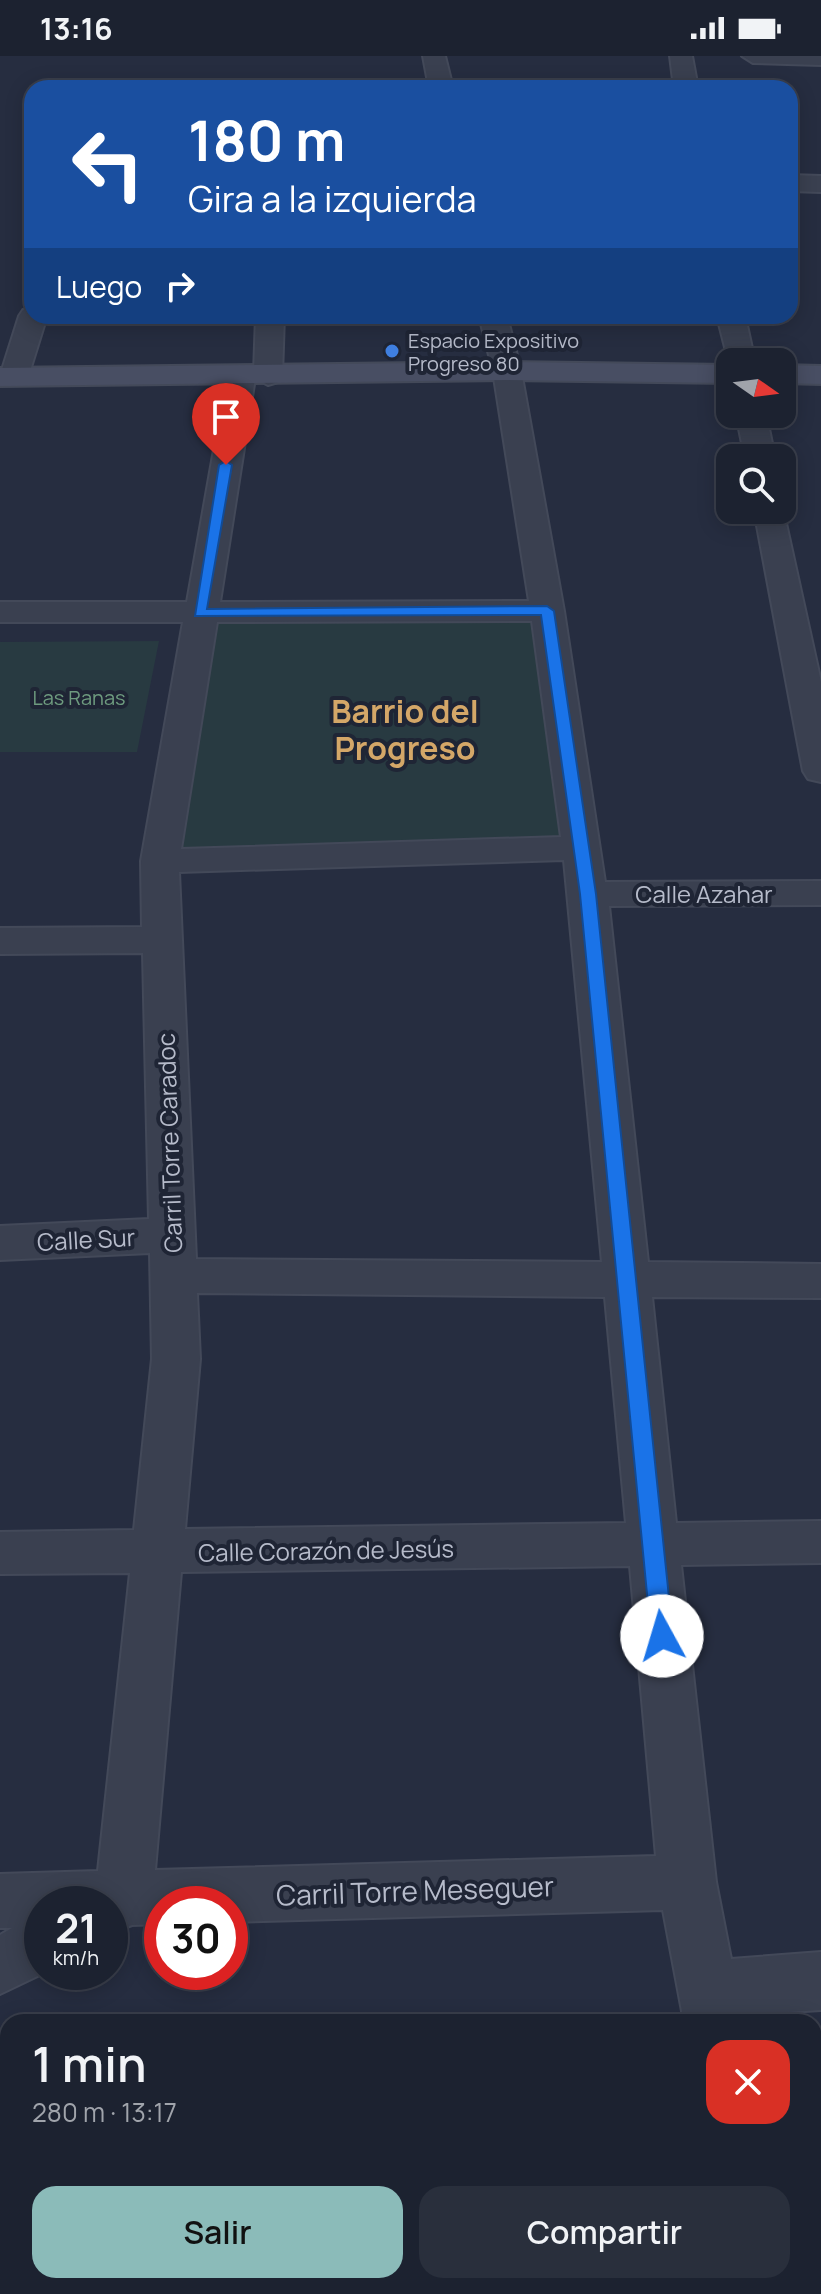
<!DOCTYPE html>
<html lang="es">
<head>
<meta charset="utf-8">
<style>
  :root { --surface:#1c2230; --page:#292f3c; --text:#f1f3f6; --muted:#a0a4ab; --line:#3a3f4c; --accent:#8bbbb9 }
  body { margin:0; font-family:Manrope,sans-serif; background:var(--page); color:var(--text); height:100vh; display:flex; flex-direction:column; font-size:30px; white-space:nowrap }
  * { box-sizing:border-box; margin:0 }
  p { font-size:26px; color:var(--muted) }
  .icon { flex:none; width:44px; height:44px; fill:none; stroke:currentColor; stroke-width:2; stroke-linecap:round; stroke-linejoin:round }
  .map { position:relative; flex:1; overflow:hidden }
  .panel { position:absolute; left:0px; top:1958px; width:822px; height:280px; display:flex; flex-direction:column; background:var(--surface); border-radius:24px 24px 0 0; box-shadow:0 4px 20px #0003,0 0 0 2px var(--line) }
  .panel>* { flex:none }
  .guide { position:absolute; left:24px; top:24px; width:774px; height:244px; border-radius:24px; box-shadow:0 4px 20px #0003,0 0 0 2px var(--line); background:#1a4fa0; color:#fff; overflow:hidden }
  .needle { width:52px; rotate:104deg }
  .tools { position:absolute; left:716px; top:292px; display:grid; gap:16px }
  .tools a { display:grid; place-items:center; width:80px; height:80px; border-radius:16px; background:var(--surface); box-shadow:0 4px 20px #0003,0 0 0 2px var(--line); font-size:40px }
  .speed { position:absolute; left:24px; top:1830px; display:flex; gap:16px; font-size:40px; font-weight:700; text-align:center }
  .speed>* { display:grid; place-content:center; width:104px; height:104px; border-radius:50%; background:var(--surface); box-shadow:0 4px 20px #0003,0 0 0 2px var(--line); line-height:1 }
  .speed small { font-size:20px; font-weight:400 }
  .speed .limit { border:12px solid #d22; background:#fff; color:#111 }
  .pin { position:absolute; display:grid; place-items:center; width:68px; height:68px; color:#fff; margin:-82px -34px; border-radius:50% 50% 50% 0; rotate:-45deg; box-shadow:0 0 8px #0007 }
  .pin .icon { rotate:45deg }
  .me { position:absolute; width:88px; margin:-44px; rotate:354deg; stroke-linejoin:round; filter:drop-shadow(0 0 6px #0008) }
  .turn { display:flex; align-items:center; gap:28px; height:168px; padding:0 32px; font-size:36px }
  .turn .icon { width:104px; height:104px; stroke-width:2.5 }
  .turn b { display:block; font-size:56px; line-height:68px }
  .then { display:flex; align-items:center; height:76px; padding:0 32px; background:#0003; gap:16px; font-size:30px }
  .round { display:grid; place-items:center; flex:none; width:84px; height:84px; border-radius:24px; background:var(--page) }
  .summary { display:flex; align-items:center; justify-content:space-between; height:136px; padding:0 32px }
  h1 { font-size:48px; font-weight:600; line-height:60px }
  .primary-button { display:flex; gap:16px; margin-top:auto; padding:16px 32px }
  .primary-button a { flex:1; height:92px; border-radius:24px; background:var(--accent); color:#111; font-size:32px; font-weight:600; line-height:92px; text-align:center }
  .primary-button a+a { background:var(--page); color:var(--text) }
  .status { display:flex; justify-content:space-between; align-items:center; height:56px; padding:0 40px; background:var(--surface); direction:ltr }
  .status svg { height:22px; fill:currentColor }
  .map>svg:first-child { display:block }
  .green { fill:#283a41 }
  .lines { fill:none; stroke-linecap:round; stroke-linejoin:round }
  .street-casing { stroke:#434959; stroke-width:4 }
  .secondary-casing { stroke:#434959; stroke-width:4 }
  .street { fill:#3a4050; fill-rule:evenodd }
  .secondary { fill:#484e63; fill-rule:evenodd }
  .route { fill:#1a73e8; stroke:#114b97; stroke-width:2 }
  .shop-dot { fill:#3f7fe0; stroke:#1f2535; stroke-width:3 }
  .labels { text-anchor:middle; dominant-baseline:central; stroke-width:8; stroke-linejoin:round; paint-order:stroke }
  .far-poi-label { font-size:20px; fill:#b6bbca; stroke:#1f2535; text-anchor:start }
  .far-park-label { font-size:20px; fill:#6e9b7f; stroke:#1f2535 }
  .street-label { font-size:24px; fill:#b6bbca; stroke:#1f2535 }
  .near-street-label { font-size:28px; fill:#b6bbca; stroke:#1f2535 }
  .district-label { font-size:32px; font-weight:bold; fill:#d4a768; stroke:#1f2535 }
</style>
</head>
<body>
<div class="status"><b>13:16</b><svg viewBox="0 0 49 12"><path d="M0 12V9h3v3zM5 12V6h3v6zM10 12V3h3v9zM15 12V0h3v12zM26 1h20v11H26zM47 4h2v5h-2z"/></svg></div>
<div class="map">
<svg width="821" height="2238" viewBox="0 0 821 2238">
  <rect width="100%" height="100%" fill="#262d40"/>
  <!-- green -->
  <path class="green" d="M 547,555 L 581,792 L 161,805 L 199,557 Z
    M 159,585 L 137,696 L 0,696 L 0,586 Z"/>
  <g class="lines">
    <!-- street casing -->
    <g class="street-casing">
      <path id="street" d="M 423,0 L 445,0 L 453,32 L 429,32 Z
        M 670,0 L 692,0 L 698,32 L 674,32 Z
        M 742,0 L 821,0 L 821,9 L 753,7 Z
        M 790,119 L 821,120 L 821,136 L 790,135 Z
        M 32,252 L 32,260 L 47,260 L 28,321 L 24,327 L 4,327 L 0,320 L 19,260 L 23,254 Z
        M 256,260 L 284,260 L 282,320 L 278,326 L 268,329 L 255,322 L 220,546 L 529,545 L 493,315 L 479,260 L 507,260 L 521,315 L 564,555 L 605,826 L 821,825 L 821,849 L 609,850 L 648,1206 L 821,1208 L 821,1242 L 652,1241 L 676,1467 L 821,1465 L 821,1507 L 681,1509 L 716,1826 L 731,1903 L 821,1896 L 821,1954 L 743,1959 L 744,1966 L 684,1966 L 663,1854 L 230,1866 L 230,1848 L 162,1848 L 162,1868 L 132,1869 L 110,1877 L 110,1848 L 42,1848 L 42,1916 L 46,1916 L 0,1938 L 0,1879 L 12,1872 L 0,1872 L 0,1818 L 98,1815 L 130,1517 L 0,1518 L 0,1476 L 134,1474 L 152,1303 L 150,1197 L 0,1204 L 0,1170 L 149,1163 L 143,897 L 0,898 L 0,872 L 142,871 L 141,805 L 183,566 L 0,566 L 0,546 L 187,546 L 227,320 L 231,314 L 241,311 L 254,317 ZM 532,565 L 561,781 L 181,793 L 217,566 ZM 564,804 L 602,1206 L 196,1203 L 179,816 ZM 197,1237 L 605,1241 L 626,1467 L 185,1473 L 200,1303 ZM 630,1510 L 656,1800 L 155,1814 L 181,1516 Z
        M 717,260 L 745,260 L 755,306 L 730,306 L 730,311 Z
        M 736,358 L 766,358 L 775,402 L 745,402 Z
        M 782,449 L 821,626 L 821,726 L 808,723 L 803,715 L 754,454 L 782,454 Z
        M 729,2230 L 795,2230 L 797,2238 L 731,2238 Z"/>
    </g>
    <!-- secondary casing -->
    <g class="secondary-casing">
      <path id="secondary" d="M 507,306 L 730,309 L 730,327 L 507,324 L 0,330 L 0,312 Z
        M 782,309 L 821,310 L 821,328 L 782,327 Z"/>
    </g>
    <!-- street -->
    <use href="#street" class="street"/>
    <!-- secondary -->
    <use href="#secondary" class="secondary"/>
  </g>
  <!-- route -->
  <path class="route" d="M 226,405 L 232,409 L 207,553 L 547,550 L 554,555 L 596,838 L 673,1580 L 670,1587 L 654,1587 L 651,1580 L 580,838 L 541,559 L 195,560 L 219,409 Z"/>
  <!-- markers -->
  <circle class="shop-dot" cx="392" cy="295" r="8"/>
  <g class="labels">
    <!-- far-poi labels -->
    <g class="far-poi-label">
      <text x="408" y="284">Espacio Expositivo<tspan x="408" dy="23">Progreso 80</tspan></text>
    </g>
    <!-- far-park labels -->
    <g class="far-park-label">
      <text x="79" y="641">Las Ranas</text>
    </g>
    <!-- street labels -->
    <g class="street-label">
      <text x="704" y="837">Calle Azahar</text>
      <text transform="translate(169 1087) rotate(-92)">Carril Torre Caradoc</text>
      <text transform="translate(86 1183) rotate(-3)">Calle Sur</text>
      <text transform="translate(326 1494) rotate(-1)">Calle Corazón de Jesús</text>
    </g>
    <!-- near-street labels -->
    <g class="near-street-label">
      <text transform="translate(415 1834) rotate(-2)">Carril Torre Meseguer</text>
    </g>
    <!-- district labels -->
    <g class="district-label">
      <text x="405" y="655">Barrio del<tspan x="405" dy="37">Progreso</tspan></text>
    </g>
  </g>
</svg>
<div class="tools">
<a><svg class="needle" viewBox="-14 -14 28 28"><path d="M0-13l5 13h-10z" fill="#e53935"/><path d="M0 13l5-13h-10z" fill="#a0a4ab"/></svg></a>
<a><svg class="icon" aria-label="search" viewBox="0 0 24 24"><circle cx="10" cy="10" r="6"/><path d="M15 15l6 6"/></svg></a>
</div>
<div class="speed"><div>21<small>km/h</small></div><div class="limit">30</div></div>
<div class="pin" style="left:226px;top:409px;background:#d93025"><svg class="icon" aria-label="arrive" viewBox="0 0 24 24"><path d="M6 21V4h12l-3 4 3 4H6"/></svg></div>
<svg class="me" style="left:662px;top:1580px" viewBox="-20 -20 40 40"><circle r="19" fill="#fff"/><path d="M0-13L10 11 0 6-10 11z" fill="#1a73e8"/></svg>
<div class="guide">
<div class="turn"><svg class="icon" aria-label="left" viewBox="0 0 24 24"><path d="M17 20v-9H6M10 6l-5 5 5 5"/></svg><div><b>180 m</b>Gira a la izquierda</div></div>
<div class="then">Luego<svg class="icon" aria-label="right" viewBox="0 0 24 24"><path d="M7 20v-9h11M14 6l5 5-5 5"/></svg></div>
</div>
<section class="panel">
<div class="summary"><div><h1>1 min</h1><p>280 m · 13:17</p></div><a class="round" style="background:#d93025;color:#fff"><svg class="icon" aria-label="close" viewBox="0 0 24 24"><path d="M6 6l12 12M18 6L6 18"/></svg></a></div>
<div class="primary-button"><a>Salir</a><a>Compartir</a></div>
</section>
</div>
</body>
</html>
